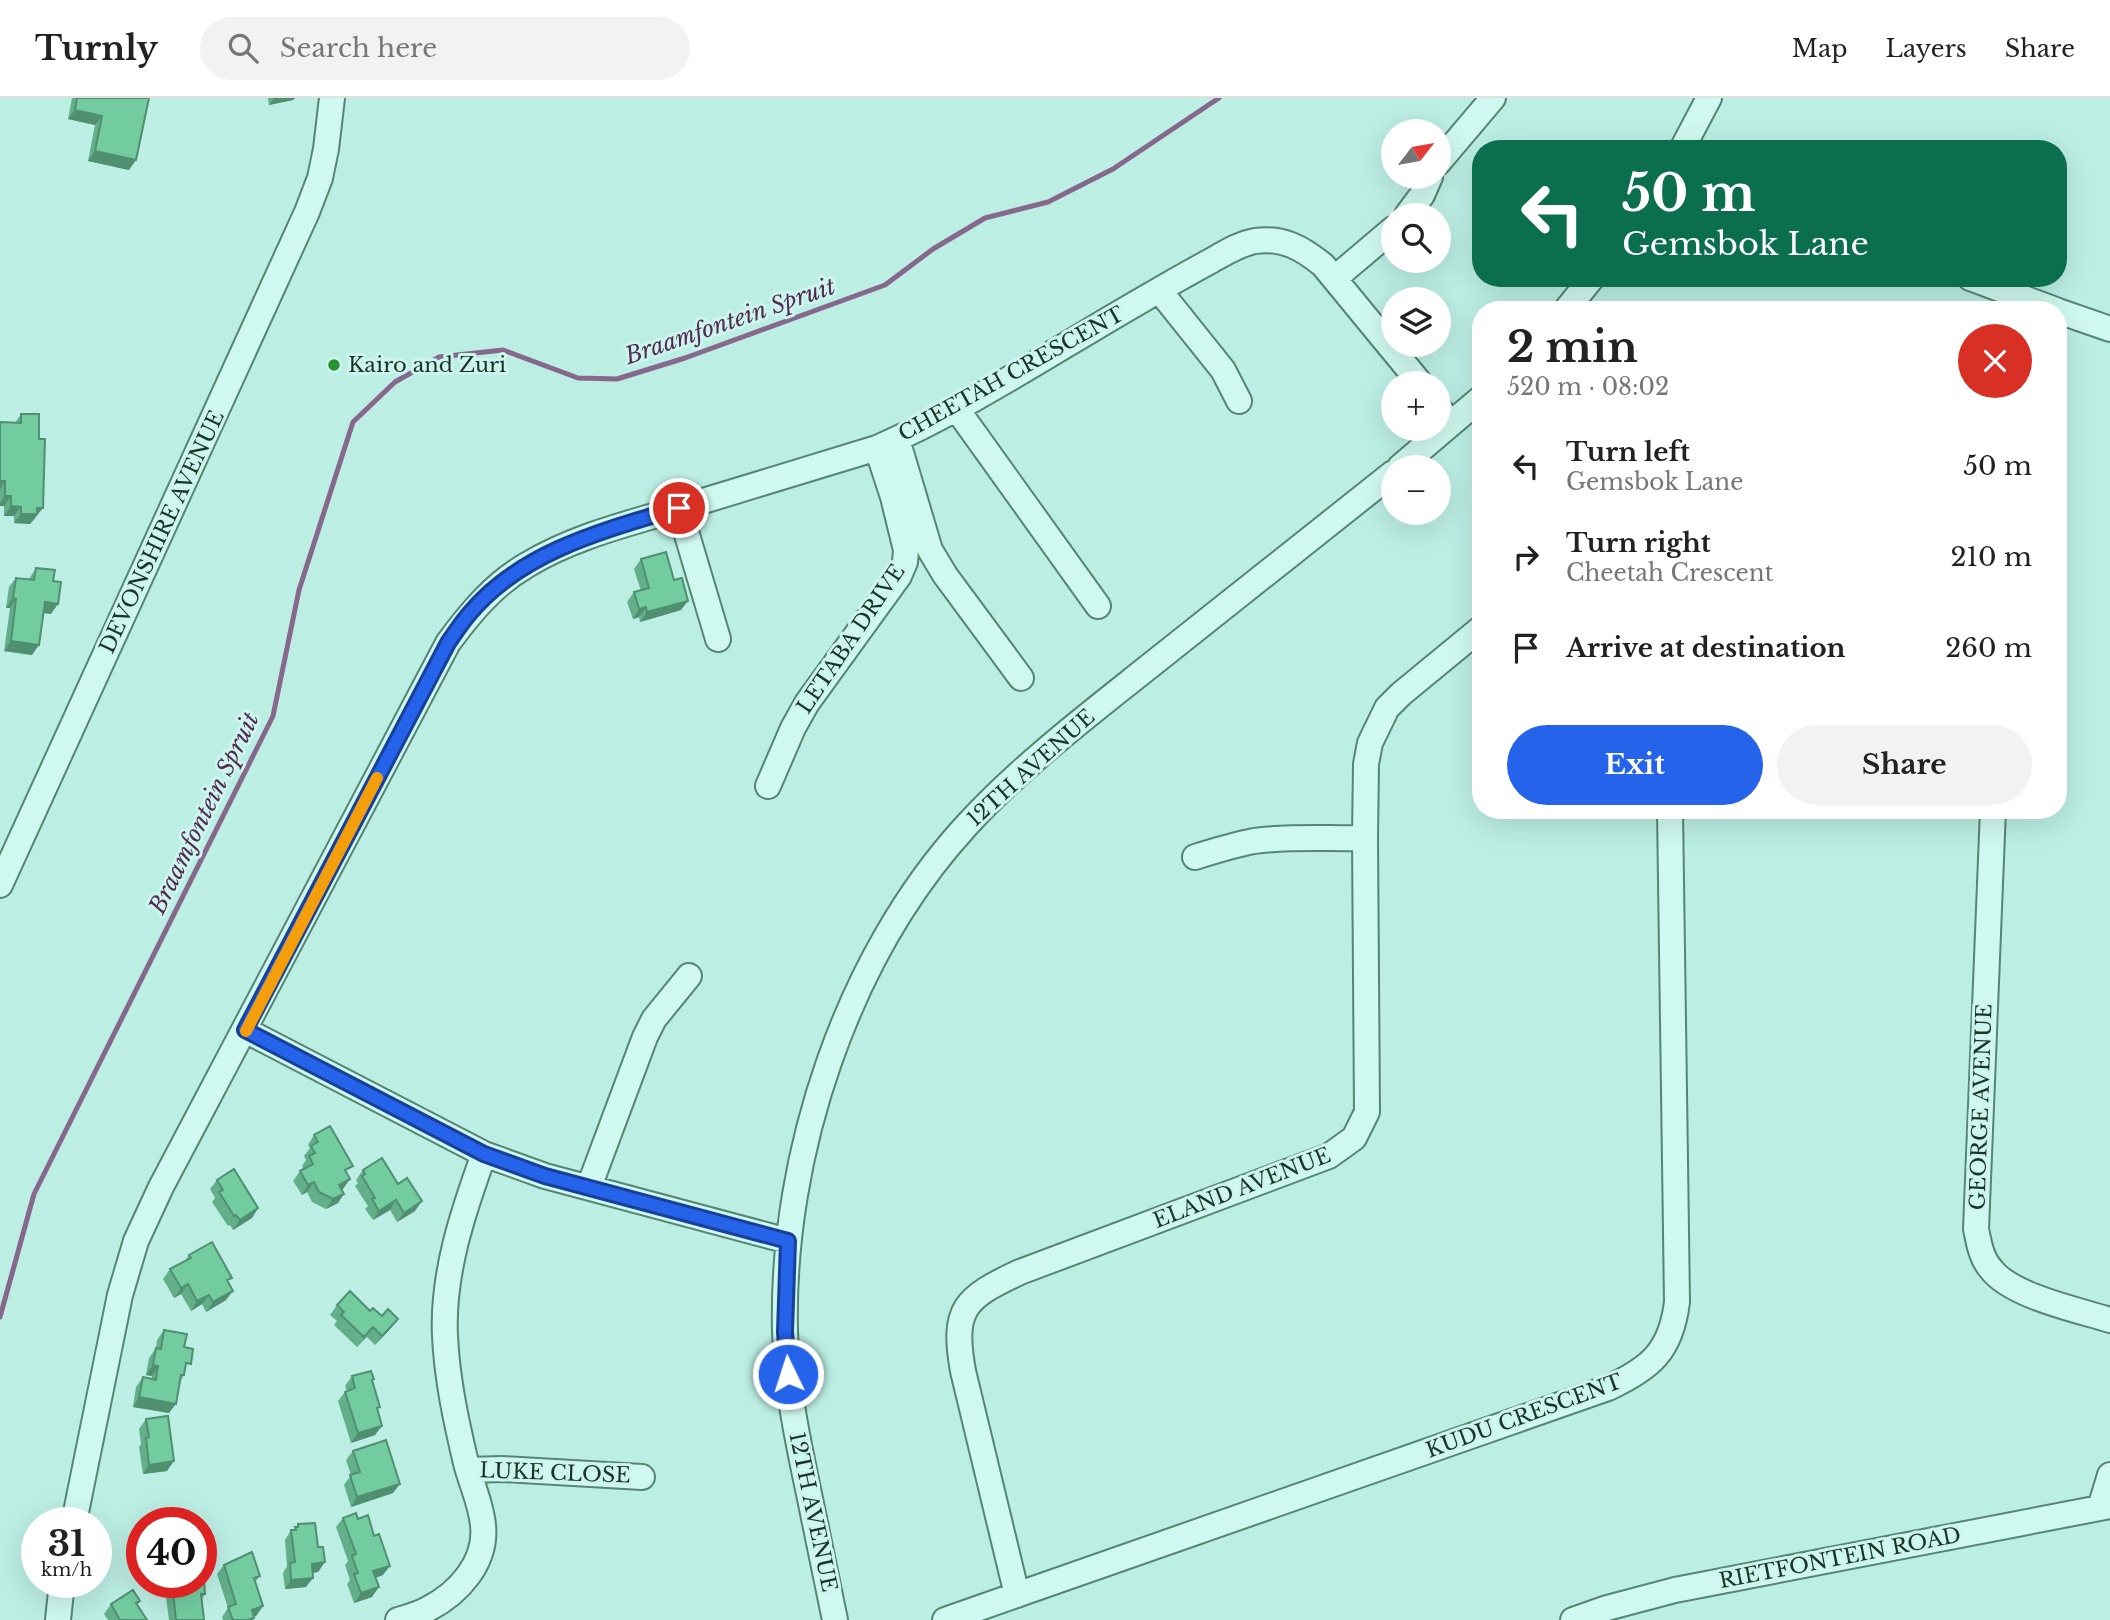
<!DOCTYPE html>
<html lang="en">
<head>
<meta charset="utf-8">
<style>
  :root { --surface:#fff; --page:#f2f2f2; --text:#222; --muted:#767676; --line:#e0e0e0; --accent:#2563eb }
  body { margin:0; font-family:"Libre Baskerville",serif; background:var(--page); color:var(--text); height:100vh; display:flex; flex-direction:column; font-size:26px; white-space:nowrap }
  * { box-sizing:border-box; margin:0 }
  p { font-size:23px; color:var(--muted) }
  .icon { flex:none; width:38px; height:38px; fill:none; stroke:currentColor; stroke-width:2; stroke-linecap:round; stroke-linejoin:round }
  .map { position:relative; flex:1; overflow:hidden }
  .side { position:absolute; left:1472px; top:203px; width:595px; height:518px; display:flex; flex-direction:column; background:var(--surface); border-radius:28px; box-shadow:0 7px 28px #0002 }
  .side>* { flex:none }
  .guide { position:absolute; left:1472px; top:42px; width:595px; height:147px; border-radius:28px; box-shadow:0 7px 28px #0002; background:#0b6e4f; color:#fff; overflow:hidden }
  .needle { width:46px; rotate:59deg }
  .buttons { position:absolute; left:1381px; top:21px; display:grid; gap:14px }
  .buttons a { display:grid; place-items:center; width:70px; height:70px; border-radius:50%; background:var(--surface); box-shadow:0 7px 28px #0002; font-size:35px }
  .speed { position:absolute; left:21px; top:1409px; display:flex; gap:14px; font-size:35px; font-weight:700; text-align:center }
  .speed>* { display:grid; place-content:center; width:91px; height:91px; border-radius:50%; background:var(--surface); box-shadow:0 7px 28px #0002; line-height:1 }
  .speed small { font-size:18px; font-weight:400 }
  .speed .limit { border:10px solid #d22; background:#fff; color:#111 }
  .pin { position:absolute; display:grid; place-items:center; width:60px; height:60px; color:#fff; margin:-30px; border:4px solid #fff; border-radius:50%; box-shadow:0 2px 7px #0007 }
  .me { position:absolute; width:77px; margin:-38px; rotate:356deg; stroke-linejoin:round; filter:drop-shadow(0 0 5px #0008) }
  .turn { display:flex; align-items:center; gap:24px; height:147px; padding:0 35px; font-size:32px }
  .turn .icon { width:91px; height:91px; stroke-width:2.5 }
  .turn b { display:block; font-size:49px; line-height:60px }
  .round { display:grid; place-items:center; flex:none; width:74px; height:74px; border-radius:37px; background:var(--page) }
  .overview { display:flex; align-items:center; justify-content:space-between; height:119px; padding:0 35px }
  h1 { font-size:42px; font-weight:800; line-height:52px }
  .cta { display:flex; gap:14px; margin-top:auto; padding:14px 35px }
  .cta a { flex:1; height:80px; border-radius:42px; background:var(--accent); color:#fff; font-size:28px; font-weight:800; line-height:80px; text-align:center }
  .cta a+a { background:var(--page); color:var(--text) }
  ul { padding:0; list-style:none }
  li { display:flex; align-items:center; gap:21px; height:91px; padding:0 35px }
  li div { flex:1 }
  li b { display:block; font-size:26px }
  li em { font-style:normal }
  header { display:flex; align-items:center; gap:42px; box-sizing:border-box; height:98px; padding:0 35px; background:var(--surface); border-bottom:2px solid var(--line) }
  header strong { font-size:33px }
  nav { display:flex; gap:38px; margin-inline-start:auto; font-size:24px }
  .search { width:490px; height:63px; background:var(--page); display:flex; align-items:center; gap:18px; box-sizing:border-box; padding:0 24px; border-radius:38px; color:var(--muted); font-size:26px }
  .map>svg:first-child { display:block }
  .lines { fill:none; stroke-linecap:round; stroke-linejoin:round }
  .stream { stroke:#86688c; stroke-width:5 }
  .minor-casing { stroke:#568573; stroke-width:28 }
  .minor { stroke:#cff9f0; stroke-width:24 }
  .wall { fill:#62af8a }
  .shaded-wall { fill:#508f70 }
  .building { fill:#72cca0; stroke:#508f70; stroke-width:2 }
  .route-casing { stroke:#184099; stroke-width:18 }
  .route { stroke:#2563eb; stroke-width:12 }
  .slow { stroke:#f59e0b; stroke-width:12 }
  .poi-dot { fill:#26942f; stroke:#ccf5ed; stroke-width:2.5 }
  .labels { text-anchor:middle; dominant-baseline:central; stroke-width:6; stroke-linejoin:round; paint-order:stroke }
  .poi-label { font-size:21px; fill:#1b3429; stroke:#ccf5ed; text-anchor:start }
  .street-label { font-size:21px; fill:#1b3429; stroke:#ccf5ed }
  .water-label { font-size:23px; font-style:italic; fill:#542a53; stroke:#ccf5ed }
</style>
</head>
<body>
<header>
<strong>Turnly</strong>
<div class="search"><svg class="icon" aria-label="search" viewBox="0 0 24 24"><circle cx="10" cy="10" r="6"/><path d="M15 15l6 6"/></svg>Search here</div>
<nav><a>Map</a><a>Layers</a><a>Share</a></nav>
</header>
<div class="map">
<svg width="2110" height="1522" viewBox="0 0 2110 1522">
  <rect width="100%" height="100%" fill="#bceee4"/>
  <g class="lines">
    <!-- stream -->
    <path class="stream" d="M 0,1219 L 34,1096 L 273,618 L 299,492 L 353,324 L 395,284 L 439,259 L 503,252 L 578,280 L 617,281 L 685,260 L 885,187 L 933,151 L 985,120 L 1048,104 L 1113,71 L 1219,0"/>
    <!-- minor casing -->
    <g class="minor-casing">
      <path id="minor" d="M 1682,51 L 1709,0
        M 1438,65 L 1493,0
        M 1407,117 L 1422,97 L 1430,79
        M 1335,180 L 1393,131
        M 1970,180 L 2056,212
        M 1159,192 L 1223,272 L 1239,303
        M 1566,212 L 1592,180
        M 2058,213 L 2110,231
        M 1438,309 L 1451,326
        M 956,310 L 1098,508
        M 897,341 L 930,452 L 945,477 L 1021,580
        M 1400,369 L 1480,301
        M 679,410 L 718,541
        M 768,688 L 793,630 L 807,605 L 899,478 L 905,464 L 906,452 L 893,399 L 877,350
        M 1993,712 L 1976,1131 C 1979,1145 1981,1160 1991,1171 C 2011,1198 2078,1212 2110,1222
        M 1195,759 C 1214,753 1233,747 1254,743 C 1290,738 1329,741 1365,740
        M 0,787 L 307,114 L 320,80 L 326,51 L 332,0
        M 245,932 L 484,1056 L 545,1078 L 788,1143
        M 589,1089 L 645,939 L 654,921 L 689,878
        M 468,1372 L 502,1371 L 642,1379
        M 2100,1410 L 2110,1377
        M 74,1424 L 120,1197 L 136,1143 L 161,1089 L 448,545 C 470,515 494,486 527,467 C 573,439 627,426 677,411 C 744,390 811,370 877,350 C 970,309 1055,252 1142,202 C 1164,189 1185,177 1207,165 C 1222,157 1238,146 1255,143 C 1283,139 1302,150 1323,167 L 1420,285
        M 1017,1497 L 963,1273 C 952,1211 964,1200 1020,1174 L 1329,1058 L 1354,1040 L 1367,1014 L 1365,740 L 1366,666 L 1370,645 L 1387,610 L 1401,596 L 1480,531
        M 58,1522 L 62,1484
        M 398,1522 C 408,1519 419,1516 428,1511 C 459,1495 487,1464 483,1427 C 481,1405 471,1385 466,1365 C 456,1323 447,1281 445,1238 C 442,1176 463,1114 484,1056
        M 835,1522 C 826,1478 817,1435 808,1391 C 797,1339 786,1286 785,1232 C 781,1057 847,858 966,728 C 1021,668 1087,618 1151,567 C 1232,503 1312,439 1393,375
        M 945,1522 L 1608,1290 C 1651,1270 1671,1253 1677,1204 L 1670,712
        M 1573,1522 L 1607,1510 L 1675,1492 L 2110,1408"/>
    </g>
    <!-- minor -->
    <use href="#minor" class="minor"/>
  </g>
  <!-- wall -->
  <path class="wall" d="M 72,0 L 149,0 L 129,72 L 88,63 L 95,27 L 68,21 Z
    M 268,0 L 295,0 L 293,2 L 269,7 Z
    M 21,316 L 36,419 L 30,426 L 14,425 L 14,418 L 4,418 L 4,408 L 0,408 L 0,324 L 15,325 Z
    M 641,461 L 681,512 L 640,524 L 639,519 L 633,521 L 627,504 L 634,494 L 641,493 L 634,471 Z
    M 36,470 L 53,483 L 51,516 L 43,515 L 32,557 L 4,553 L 10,510 L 6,510 L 9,489 L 16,480 L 29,481 Z
    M 314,1037 L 347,1076 L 350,1081 L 342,1091 L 338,1105 L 326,1111 L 312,1104 L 307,1094 L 302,1097 L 293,1083 L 300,1073 L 304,1071 L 302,1068 L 306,1062 L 304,1058 L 310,1050 L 308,1047 Z
    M 363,1072 L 415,1113 L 397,1124 L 390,1112 L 373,1122 L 365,1111 L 368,1108 L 355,1088 L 358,1085 L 356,1082 Z
    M 217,1082 L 258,1110 L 252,1120 L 233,1132 L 230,1127 L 228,1128 L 212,1104 L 215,1100 L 210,1091 Z
    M 189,1157 L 229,1185 L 226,1202 L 206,1214 L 202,1206 L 191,1213 L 181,1196 L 174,1200 L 163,1181 L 170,1171 L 184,1164 Z
    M 337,1207 L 370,1213 L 391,1230 L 375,1247 L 367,1239 L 357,1249 L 334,1227 L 337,1223 L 330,1217 Z
    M 164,1232 L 184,1249 L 185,1275 L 180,1284 L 169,1315 L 133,1309 L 136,1289 L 143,1279 L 151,1281 L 152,1278 L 146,1277 L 149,1260 L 156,1250 L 157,1242 Z
    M 352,1278 L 374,1281 L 372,1284 L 378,1313 L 375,1337 L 351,1345 L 338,1303 L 345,1294 L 347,1293 L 345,1288 Z
    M 146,1321 L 167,1373 L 143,1376 L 139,1349 L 141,1346 L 139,1331 Z
    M 353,1353 L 393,1395 L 351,1409 L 344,1387 L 351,1377 L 346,1362 Z
    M 343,1420 L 358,1421 L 383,1477 L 375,1480 L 372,1499 L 354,1505 L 347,1486 L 350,1482 L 345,1467 L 348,1463 L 336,1429 Z
    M 298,1426 L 318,1449 L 325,1464 L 318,1474 L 313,1475 L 306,1489 L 285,1491 L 283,1475 L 287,1468 L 285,1442 L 291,1432 L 294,1432 Z
    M 224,1467 L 260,1478 L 255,1484 L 263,1508 L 256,1518 L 254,1519 L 253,1522 L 223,1522 L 222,1519 L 228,1510 L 217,1476 Z
    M 164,1484 L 201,1484 L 205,1496 L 202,1501 L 204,1522 L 169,1522 Z
    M 111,1506 L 137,1507 L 147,1522 L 108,1522 L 104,1516 Z"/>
  <!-- shaded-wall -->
  <path class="shaded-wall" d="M 274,0 L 295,0 L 293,2 L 269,7 Z
    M 75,12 L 102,18 L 95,27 L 68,21 Z
    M 95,53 L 136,62 L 129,72 L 88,63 Z
    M 0,383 L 5,383 L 0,391 Z
    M 5,398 L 11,398 L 4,408 L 0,408 L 0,405 Z
    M 11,408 L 21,409 L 14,418 L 4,418 Z
    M 37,410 L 43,410 L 30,426 L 14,425 L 21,416 Z
    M 13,500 L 16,501 L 10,510 L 6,510 Z
    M 688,503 L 681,512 L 640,524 L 647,514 Z
    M 45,504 L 58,506 L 51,516 L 38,514 Z
    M 646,509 L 639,519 L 633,521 L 639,511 Z
    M 11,543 L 39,547 L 32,557 L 4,553 Z
    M 350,1081 L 343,1091 L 333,1097 L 339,1087 Z
    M 314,1084 L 307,1094 L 302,1097 L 308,1087 Z
    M 344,1096 L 338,1105 L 326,1111 L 333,1101 Z
    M 396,1102 L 390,1112 L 373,1122 L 379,1113 Z
    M 422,1103 L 415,1113 L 397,1124 L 404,1115 Z
    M 258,1110 L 252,1120 L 233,1132 L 240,1122 Z
    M 188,1186 L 181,1196 L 174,1200 L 181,1190 Z
    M 233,1193 L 226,1202 L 206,1214 L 213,1204 Z
    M 209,1197 L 202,1206 L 191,1213 L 197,1203 Z
    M 398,1221 L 391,1230 L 375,1247 L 382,1238 Z
    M 153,1267 L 158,1268 L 152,1278 L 146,1277 Z
    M 139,1299 L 176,1306 L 169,1315 L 133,1309 Z
    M 382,1328 L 375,1337 L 351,1345 L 358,1335 Z
    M 174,1363 L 167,1373 L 143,1376 L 149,1367 Z
    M 400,1386 L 393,1395 L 351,1409 L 357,1399 Z
    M 325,1464 L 318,1474 L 305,1475 L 312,1466 Z
    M 390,1468 L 383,1477 L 366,1483 L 373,1473 Z
    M 313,1480 L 306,1489 L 285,1491 L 291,1482 Z
    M 379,1489 L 372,1499 L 354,1505 L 361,1495 Z
    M 263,1508 L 256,1518 L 245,1521 L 252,1512 Z"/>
  <!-- building -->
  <path class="building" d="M 77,0 L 149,0 L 136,62 L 95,53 L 102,18 L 75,12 Z
    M 21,316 L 39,316 L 39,341 L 45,341 L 43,410 L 37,410 L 37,416 L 21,416 L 21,409 L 11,408 L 11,398 L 5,398 L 5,383 L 0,383 L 0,324 L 21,325 Z
    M 666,454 L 674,482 L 682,480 L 688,503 L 647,514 L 646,509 L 639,511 L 634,494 L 649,490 L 641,461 Z
    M 36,470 L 55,472 L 53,483 L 61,484 L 58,506 L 45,504 L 39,547 L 11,543 L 16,501 L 13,500 L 16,480 L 34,482 Z
    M 330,1028 L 353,1068 L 345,1072 L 350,1081 L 339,1087 L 344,1096 L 333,1101 L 319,1094 L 314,1084 L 308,1087 L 300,1073 L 313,1066 L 309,1058 L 315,1055 L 311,1048 L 318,1044 L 314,1037 Z
    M 382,1060 L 398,1086 L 407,1080 L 422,1103 L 404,1115 L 396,1102 L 379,1113 L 372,1101 L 375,1100 L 362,1078 L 365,1076 L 363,1072 Z
    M 234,1071 L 258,1110 L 240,1122 L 236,1117 L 234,1118 L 219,1094 L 223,1092 L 217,1082 Z
    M 212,1144 L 232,1180 L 227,1182 L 233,1193 L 213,1204 L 209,1197 L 197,1203 L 188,1186 L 181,1190 L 170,1171 L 191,1160 L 189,1157 Z
    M 350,1193 L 370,1213 L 373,1210 L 382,1218 L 388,1211 L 398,1221 L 382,1238 L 373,1229 L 364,1239 L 341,1217 L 344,1214 L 337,1207 Z
    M 164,1232 L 187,1236 L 184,1249 L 193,1251 L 191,1266 L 186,1265 L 184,1277 L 181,1277 L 176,1306 L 139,1299 L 143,1279 L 156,1282 L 158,1268 L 153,1267 L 156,1250 L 161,1251 Z
    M 371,1273 L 374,1281 L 372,1282 L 380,1309 L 377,1310 L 382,1328 L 358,1335 L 345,1294 L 355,1290 L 352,1278 Z
    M 168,1318 L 174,1363 L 149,1367 L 146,1340 L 149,1339 L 146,1321 Z
    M 386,1342 L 400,1386 L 357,1399 L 350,1377 L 360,1374 L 353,1353 Z
    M 356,1415 L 358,1421 L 368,1417 L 374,1438 L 379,1436 L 390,1468 L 373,1473 L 379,1489 L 361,1495 L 354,1476 L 358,1475 L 352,1458 L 356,1456 L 343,1420 Z
    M 315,1425 L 318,1449 L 323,1449 L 325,1464 L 312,1466 L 313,1480 L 291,1482 L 290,1465 L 295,1464 L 291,1432 L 296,1432 L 295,1429 L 298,1429 L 298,1426 Z
    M 252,1454 L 260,1478 L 254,1480 L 263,1508 L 252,1512 L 254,1520 L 248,1522 L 233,1522 L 228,1509 L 236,1506 L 224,1467 Z
    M 201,1467 L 203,1467 L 205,1496 L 201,1496 L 204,1522 L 176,1522 L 172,1484 L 201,1484 Z
    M 133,1492 L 140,1503 L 136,1505 L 147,1522 L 120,1522 L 111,1506 Z"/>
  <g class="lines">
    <!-- route casing -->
    <g class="route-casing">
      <path id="route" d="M 679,410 C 605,432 522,453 470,515 C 462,524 455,535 448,545 L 245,932 L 484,1056 L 545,1078 L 788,1143 L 785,1234 L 788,1276"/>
    </g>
    <!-- route -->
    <use href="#route" class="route"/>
    <!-- slow -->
    <path class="slow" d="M 246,933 L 377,680"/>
  </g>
  <!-- markers -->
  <circle class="poi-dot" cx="334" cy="267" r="7"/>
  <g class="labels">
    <!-- poi labels -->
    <g class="poi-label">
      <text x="348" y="267">Kairo and Zuri</text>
    </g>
    <!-- street labels -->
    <g class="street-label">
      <text transform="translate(1011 276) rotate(-29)">CHEETAH CRESCENT</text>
      <text transform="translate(162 434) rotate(-65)">DEVONSHIRE AVENUE</text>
      <text transform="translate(851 541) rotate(-56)">LETABA DRIVE</text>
      <text transform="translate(1031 670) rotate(-42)">12TH AVENUE</text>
      <text transform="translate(1981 1009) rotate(-88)">GEORGE AVENUE</text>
      <text transform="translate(1242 1090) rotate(-21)">ELAND AVENUE</text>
      <text transform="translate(1524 1318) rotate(-20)">KUDU CRESCENT</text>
      <text transform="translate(555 1375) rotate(2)">LUKE CLOSE</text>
      <text transform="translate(813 1414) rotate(78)">12TH AVENUE</text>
      <text transform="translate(1840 1460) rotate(-11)">RIETFONTEIN ROAD</text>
    </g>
    <!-- water labels -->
    <g class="water-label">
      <text transform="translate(730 223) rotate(-19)">Braamfontein Spruit</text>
      <text transform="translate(204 715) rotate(-64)">Braamfontein Spruit</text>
    </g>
  </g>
</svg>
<div class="buttons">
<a><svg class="needle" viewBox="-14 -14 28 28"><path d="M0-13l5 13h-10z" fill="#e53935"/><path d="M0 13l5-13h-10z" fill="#767676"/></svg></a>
<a><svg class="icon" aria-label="search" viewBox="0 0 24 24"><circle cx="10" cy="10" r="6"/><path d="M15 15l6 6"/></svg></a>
<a><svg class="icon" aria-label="layers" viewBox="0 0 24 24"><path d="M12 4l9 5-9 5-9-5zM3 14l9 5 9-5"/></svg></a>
<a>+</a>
<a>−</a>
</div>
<div class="speed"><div>31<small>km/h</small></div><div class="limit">40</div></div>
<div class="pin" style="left:679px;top:410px;background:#d93025"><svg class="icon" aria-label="arrive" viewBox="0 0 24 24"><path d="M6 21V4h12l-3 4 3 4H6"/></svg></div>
<svg class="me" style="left:788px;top:1276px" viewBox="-20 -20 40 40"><circle r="17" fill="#2563eb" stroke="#fff" stroke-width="3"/><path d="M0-11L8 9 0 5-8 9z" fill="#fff"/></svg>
<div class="guide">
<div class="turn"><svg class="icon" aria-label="left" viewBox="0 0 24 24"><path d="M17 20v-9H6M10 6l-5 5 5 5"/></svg><div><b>50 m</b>Gemsbok Lane</div></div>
</div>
<section class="side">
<div class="overview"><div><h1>2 min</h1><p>520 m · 08:02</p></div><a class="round" style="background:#d93025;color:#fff"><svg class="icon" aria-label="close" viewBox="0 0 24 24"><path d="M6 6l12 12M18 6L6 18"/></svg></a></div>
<ul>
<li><svg class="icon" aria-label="left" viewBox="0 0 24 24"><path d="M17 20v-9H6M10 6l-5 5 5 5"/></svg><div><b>Turn left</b><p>Gemsbok Lane</p></div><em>50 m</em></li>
<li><svg class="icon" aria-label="right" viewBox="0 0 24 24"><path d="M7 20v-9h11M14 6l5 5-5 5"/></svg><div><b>Turn right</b><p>Cheetah Crescent</p></div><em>210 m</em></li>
<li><svg class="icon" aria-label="arrive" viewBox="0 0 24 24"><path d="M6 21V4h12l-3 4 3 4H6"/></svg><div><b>Arrive at destination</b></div><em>260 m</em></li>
</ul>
<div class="cta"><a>Exit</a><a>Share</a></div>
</section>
</div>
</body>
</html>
